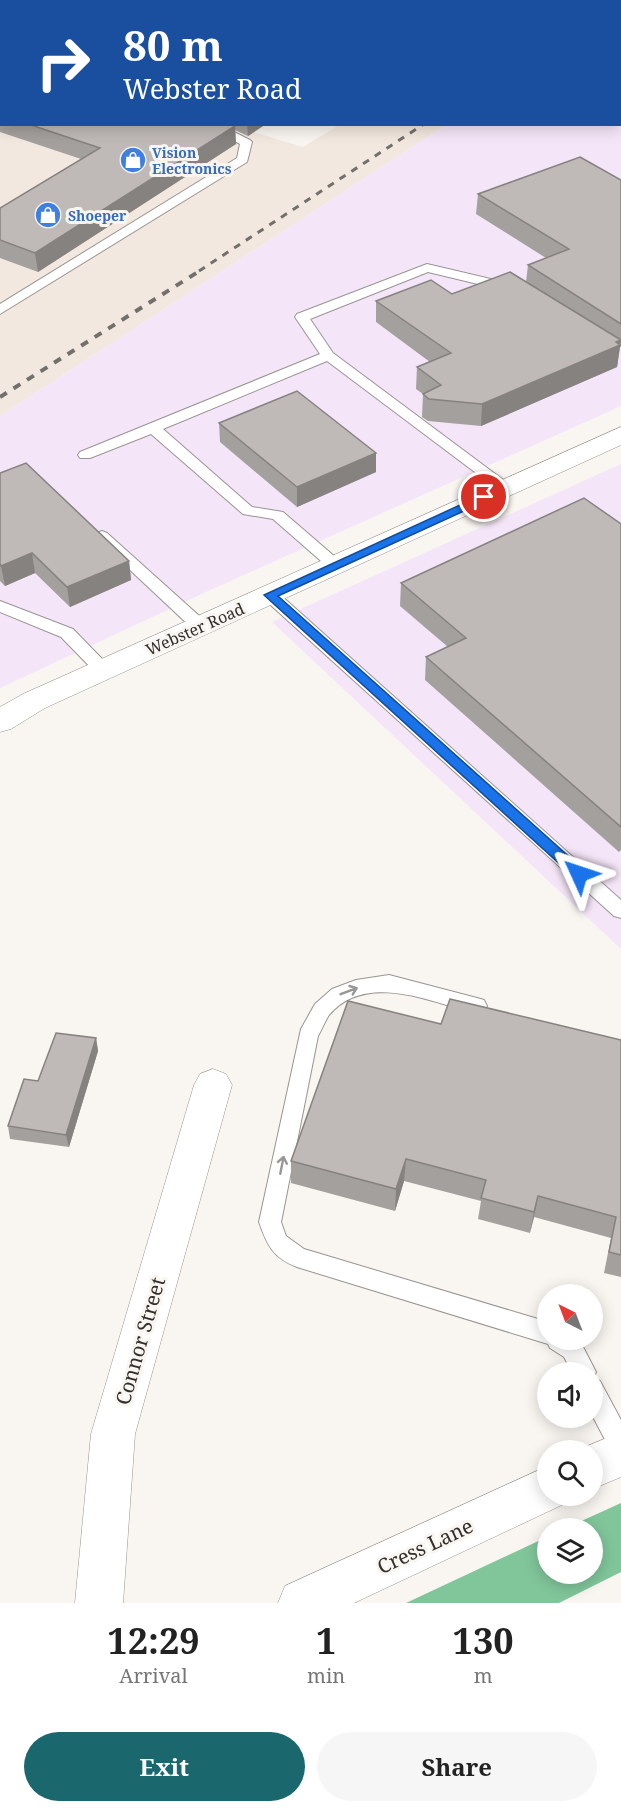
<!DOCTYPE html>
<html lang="en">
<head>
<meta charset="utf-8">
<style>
  :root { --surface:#fff; --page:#f6f6f6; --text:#222; --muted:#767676; --accent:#1a676e }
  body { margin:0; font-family:"Noto Serif",serif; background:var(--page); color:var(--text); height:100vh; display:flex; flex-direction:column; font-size:22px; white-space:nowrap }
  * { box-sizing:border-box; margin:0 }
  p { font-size:20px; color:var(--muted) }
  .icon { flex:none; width:33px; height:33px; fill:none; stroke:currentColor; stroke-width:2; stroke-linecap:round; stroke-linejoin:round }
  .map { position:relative; height:1603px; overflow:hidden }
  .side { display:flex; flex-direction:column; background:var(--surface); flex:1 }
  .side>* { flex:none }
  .hud { position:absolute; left:0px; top:0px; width:621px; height:126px; box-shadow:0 3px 15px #0003; background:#1a4fa0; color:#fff; overflow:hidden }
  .needle { width:39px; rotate:318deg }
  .tools { position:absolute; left:537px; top:1284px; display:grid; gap:12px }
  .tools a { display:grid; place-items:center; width:66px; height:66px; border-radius:50%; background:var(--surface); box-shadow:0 3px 15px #0003; font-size:30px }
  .pin { position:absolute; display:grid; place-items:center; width:51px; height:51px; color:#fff; margin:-26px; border:3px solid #fff; border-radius:50%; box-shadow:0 2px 6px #0007 }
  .me { position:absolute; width:66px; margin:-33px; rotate:312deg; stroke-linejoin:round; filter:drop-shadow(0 0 4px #0008) }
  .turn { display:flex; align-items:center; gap:21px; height:126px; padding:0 24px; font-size:27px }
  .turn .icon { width:78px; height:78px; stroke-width:2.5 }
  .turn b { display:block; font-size:42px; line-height:51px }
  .eta { display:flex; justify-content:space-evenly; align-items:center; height:102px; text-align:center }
  .eta b { font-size:36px; font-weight:700; line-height:42px }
  .button { display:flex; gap:12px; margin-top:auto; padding:12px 24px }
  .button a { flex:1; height:69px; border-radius:36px; background:var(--accent); color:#fff; font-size:24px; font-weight:700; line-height:69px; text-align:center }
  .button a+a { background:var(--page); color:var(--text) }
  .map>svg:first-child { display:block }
  .built { fill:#f3e8df }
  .industrial { fill:#f5e5f8 }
  .forest { fill:#81c69b }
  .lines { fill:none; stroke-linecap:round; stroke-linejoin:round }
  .lane-casing { stroke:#999592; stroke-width:2 }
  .street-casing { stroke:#999592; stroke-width:1 }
  .lane { fill:#fff; fill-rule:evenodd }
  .street { fill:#fff; fill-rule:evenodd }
  .rail-far1 { stroke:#72706d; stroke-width:3; stroke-dasharray:7 7; stroke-linecap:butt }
  .rail { stroke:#72706d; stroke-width:4; stroke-dasharray:8 8; stroke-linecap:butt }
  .wall { fill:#a4a09d }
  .shaded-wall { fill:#868280 }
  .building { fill:#bfbab7; stroke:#868280; stroke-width:1.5 }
  .oneway { stroke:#989796 }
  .route { fill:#1a73e8; stroke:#114b97; stroke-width:1.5 }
  .labels { text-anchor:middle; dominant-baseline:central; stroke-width:6; stroke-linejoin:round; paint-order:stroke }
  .far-shop-label { font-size:14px; font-weight:bold; fill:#366cbe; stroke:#f9f5f1; text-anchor:start }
  .street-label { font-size:16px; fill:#312f2d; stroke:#f9f5f1 }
  .near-street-label { font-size:20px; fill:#312f2d; stroke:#f9f5f1 }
</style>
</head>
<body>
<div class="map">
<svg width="621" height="1603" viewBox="0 0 621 1603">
  <rect width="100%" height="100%" fill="#f9f5f1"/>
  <!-- built -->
  <path class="built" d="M 0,53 L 2,124 L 230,125 L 303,147 L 339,125 L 446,125 L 0,416 Z"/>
  <!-- industrial -->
  <path class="industrial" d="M 621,10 L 621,406 L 206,592 L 0,688 L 0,416 L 446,125 L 620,124 Z
    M 621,464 L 621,949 L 272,622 Z"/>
  <!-- forest -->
  <path class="forest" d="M 621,1503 L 621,1572 L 559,1603 L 406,1603 L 547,1537 L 548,1574 L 592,1574 L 592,1528 L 566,1528 Z"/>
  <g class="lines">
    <!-- lane casing -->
    <g class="lane-casing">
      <path id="lane" d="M 203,124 L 218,124 L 250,140 L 252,142 L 247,162 L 0,314 L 0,304 L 237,158 L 240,144 Z
        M 427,264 L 512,284 L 513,287 L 507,291 L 428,272 L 310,319 L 333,353 L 510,485 L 512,488 L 510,491 L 500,491 L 327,361 L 163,429 L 252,507 L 283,512 L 341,562 L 343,565 L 341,568 L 329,568 L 273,519 L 243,514 L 151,434 L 90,458 L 80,458 L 78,455 L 80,452 L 320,354 L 295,317 L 297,314 Z
        M 102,531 L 107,533 L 206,622 L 208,626 L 206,630 L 194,630 L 97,539 L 94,536 L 97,533 Z
        M 270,590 L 276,591 L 621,900 L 621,918 L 614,916 L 264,599 L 262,595 L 264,591 Z
        M 0,601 L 73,629 L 109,666 L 111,670 L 109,674 L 97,674 L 61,637 L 0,612 Z
        M 389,975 L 477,998 L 484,1000 L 487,1006 L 484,1012 L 477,1014 C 432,1002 366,971 329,1015 C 325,1021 322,1029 318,1036 L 281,1222 L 286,1236 L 304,1249 L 548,1322 L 548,1340 L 580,1341 L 596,1372 L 593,1378 L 600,1381 L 621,1420 L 621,1457 L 612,1453 L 592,1415 L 592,1372 L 572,1372 L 564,1357 L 550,1348 L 548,1344 L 297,1267 C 273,1258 267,1245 259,1222 L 301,1029 L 315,1004 L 332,989 L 356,980 Z"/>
    </g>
    <!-- street casing -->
    <g class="street-casing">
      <path id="street" d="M 621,427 L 621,445 L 45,708 L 11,729 L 0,732 L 0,707 L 23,694 Z
        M 213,1069 L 226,1074 L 232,1085 L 135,1434 L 123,1603 L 75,1603 L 91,1434 L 194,1085 L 200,1074 Z
        M 621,1432 L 621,1477 L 592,1489 L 592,1450 L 578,1450 Z
        M 548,1466 L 548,1496 L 568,1496 L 564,1504 L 354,1603 L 278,1603 L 285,1586 Z"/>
    </g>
    <!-- lane -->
    <use href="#lane" class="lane"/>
    <!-- street -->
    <use href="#street" class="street"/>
    <!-- rail-far1 -->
    <path class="rail-far1" d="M 603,2 L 605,0
      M 199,271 L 424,124"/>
    <!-- rail -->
    <path class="rail" d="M 0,397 L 201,270"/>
  </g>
  <!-- wall -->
  <path class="wall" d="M 0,0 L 2,2 L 2,124 L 266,124 L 248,136 L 235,130 L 236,144 L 38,272 L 0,258 L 0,208 L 81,159 L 0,132 Z
    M 621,180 L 621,347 L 620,347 L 617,367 L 481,426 L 428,421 L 422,417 L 423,394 L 416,389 L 417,367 L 430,362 L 376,322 L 376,301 L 452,294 L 526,282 L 528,265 L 546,258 L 476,214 L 478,194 Z
    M 219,423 L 376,472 L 297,507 L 220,442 Z
    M 0,473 L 129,561 L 131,580 L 70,607 L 35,573 L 5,586 L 0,581 Z
    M 621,524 L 621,850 L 619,852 L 425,680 L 426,657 L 448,647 L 400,606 L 401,583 Z
    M 441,1024 L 621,1040 L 621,1277 L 604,1273 L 611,1238 L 534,1217 L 530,1233 L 478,1219 L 481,1201 L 404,1181 L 395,1211 L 291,1183 L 291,1161 Z
    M 96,1038 L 98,1051 L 69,1147 L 10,1139 L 8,1126 L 38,1081 Z"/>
  <!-- shaded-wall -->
  <path class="shaded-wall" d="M 462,0 L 487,0 L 485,2 L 460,2 Z
    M 247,124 L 266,124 L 248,136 Z
    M 235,126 L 236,144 L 38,272 L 35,253 Z
    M 621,340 L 617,367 L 481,426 L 482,404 Z
    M 376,453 L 376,472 L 297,507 L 297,487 Z
    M 32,553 L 35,573 L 5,586 L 1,566 Z
    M 129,561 L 131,580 L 70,607 L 67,587 Z
    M 96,1038 L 98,1051 L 69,1147 L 66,1135 Z
    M 406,1159 L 404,1181 L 395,1211 L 396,1189 Z
    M 538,1196 L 534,1217 L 530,1233 L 534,1212 Z"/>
  <!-- building -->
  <path class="building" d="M 0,0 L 320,0 L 326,2 L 2,2 L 2,116 L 0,115 L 0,43 L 1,43 L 1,34 L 0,34 Z
    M 334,0 L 462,0 L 460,2 L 332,2 Z
    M 28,124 L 232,124 L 235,126 L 35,253 L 0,240 L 0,208 L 100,148 Z
    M 580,157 L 621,180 L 621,324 L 528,265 L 569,249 L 478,194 Z
    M 510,272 L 621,340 L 616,342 L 620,345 L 482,404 L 429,399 L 423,394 L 441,385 L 417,367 L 451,353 L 376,301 L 431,280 L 452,294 Z
    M 297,391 L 376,453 L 297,487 L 219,423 Z
    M 26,463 L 129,561 L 67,587 L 32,553 L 1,566 L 0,564 L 0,473 Z
    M 584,498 L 621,524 L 621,827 L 426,657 L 466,638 L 401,583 Z
    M 450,999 L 621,1040 L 621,1255 L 609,1252 L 616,1217 L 538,1196 L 534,1212 L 481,1198 L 486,1180 L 406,1159 L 396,1189 L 291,1161 L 348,1001 L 441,1024 Z
    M 56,1033 L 96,1038 L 66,1135 L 8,1126 L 24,1079 L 38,1081 Z"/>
  <!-- one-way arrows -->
  <defs><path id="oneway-shaft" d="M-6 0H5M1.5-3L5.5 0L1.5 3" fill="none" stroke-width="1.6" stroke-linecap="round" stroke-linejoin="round" transform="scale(1.5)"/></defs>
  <g class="oneway">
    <use href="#oneway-shaft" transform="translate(349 991) rotate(-21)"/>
    <use href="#oneway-shaft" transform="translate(282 1165) rotate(-79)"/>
  </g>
  <!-- route -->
  <path class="route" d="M 484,494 L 488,495 L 488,500 L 278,596 L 584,870 L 586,874 L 584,877 L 574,877 L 264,595 Z"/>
  <!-- icons -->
  <defs>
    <g id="shop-disc" transform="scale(1.35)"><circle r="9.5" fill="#3f7fe0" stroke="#f9f5f1"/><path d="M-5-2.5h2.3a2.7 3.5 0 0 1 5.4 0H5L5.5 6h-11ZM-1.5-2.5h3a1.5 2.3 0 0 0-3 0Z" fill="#fff"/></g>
  </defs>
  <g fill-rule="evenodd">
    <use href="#shop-disc" x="133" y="160"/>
    <use href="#shop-disc" x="48" y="215"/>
  </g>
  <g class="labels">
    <!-- far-shop labels -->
    <g class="far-shop-label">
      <text x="152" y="152">Vision<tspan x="152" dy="16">Electronics</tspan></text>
      <text x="68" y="215">Shoeper</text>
    </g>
    <!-- street labels -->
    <g class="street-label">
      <text transform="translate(195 629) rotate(-24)">Webster Road</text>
    </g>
    <!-- near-street labels -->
    <g class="near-street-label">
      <text transform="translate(140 1341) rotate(-74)">Connor Street</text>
      <text transform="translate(425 1546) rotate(-25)">Cress Lane</text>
    </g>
  </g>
</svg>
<div class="tools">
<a><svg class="needle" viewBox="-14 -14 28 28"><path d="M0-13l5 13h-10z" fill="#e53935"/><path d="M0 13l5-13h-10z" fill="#767676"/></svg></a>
<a><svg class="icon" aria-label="sound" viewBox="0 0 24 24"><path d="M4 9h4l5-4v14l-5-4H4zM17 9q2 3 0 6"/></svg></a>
<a><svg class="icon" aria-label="search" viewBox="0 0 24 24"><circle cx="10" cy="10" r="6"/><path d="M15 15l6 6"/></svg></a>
<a><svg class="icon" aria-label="layers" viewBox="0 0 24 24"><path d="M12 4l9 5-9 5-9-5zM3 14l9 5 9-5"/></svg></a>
</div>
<div class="pin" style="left:484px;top:497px;background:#d93025"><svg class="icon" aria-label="arrive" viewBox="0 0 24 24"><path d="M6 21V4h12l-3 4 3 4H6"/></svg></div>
<svg class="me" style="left:579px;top:874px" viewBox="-20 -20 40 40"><path d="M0-17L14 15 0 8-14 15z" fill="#1a73e8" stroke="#fff" stroke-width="4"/></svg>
<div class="hud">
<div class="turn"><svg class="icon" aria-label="right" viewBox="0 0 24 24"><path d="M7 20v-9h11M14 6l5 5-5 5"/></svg><div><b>80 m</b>Webster Road</div></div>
</div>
</div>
<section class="side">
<div class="eta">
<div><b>12:29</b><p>Arrival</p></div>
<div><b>1</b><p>min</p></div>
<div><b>130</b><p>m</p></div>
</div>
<div class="button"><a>Exit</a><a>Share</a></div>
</section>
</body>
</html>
